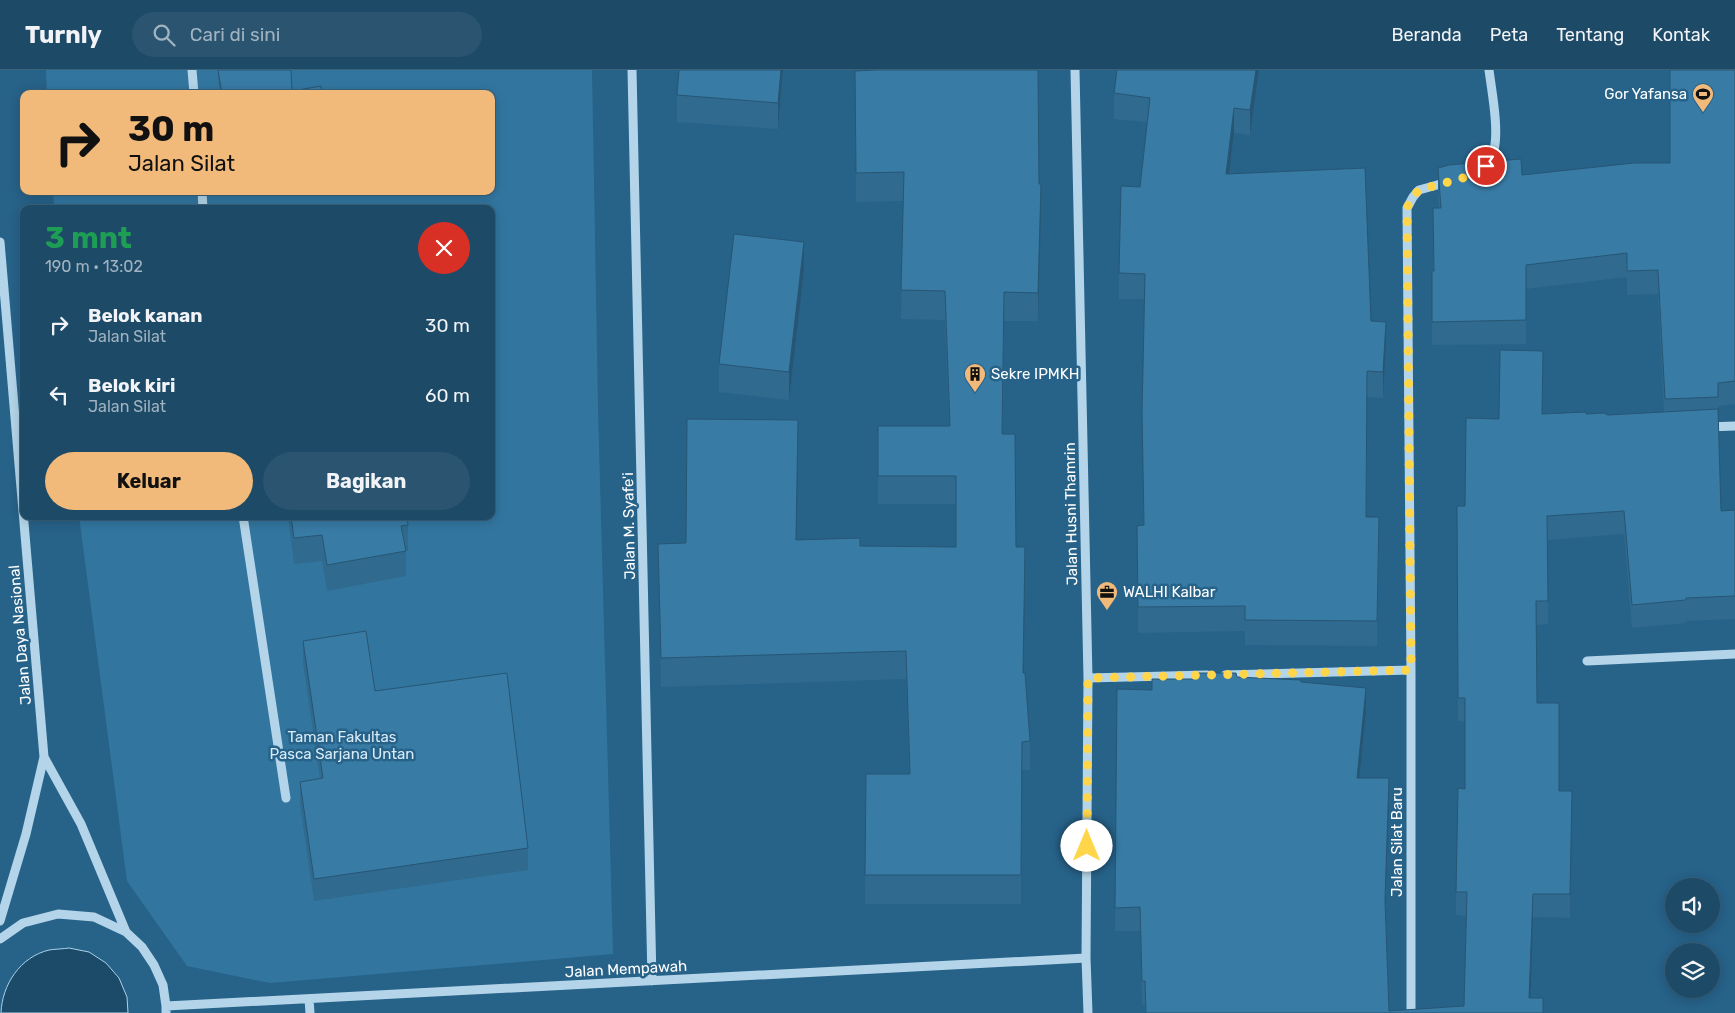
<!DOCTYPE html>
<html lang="id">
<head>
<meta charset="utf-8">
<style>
  :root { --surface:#1d4a67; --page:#2a5470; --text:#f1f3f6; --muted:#a0b3c0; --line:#3b627b; --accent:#f1ba7a }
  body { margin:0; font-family:Rubik,sans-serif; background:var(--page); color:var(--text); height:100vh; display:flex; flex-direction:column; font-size:19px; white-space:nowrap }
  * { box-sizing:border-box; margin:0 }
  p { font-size:16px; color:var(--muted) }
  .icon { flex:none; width:28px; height:28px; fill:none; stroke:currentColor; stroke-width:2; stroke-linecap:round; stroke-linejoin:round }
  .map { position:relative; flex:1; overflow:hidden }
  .drawer { position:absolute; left:20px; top:135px; width:475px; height:315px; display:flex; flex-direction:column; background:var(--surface); border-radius:10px; box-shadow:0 2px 12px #0003,0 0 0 1px var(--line) }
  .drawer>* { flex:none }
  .guide { position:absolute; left:20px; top:20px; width:475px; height:105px; border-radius:10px; box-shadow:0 2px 12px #0003,0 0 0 1px var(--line); background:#f1ba7a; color:#111; overflow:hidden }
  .fabs { position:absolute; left:1665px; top:808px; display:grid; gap:10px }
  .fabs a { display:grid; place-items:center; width:55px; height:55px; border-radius:50%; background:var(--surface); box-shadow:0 2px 12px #0003,0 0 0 1px var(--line); font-size:25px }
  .pin { position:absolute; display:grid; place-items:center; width:42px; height:42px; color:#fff; margin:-21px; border:2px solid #fff; border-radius:50%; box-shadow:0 1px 5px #0007 }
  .me { position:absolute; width:55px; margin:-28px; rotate:0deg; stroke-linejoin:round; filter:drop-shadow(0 0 4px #0008) }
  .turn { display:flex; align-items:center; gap:18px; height:105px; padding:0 25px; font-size:22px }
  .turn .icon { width:65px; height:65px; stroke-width:2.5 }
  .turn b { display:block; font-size:35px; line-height:42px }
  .round { display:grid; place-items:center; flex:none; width:52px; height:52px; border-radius:26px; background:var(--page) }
  .overview { display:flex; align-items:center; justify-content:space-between; height:85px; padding:0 25px }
  h1 { font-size:30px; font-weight:700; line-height:38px; color:#1e9e55 }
  .button { display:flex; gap:10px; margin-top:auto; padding:10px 25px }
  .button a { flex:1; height:58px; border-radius:30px; background:var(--accent); color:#111; font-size:20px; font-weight:700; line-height:58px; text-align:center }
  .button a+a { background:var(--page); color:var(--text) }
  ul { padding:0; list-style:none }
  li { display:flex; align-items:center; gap:15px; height:70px; padding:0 25px }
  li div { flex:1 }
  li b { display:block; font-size:19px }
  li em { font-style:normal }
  header { display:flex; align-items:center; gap:30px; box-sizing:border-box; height:70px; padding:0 25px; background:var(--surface); border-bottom:1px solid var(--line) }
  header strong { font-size:24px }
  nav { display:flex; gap:28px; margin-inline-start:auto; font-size:18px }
  .search { width:350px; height:45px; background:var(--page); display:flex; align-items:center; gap:12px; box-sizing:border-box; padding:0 18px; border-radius:28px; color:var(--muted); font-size:19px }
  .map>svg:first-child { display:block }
  .green { fill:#3276a0 }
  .water { fill:#1c4a69; stroke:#a9d2e9 }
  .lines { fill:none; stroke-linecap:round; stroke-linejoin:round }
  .minor { stroke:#b4d5e9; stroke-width:9 }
  .wall { fill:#306a8e }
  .shaded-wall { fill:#275674 }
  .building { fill:#387ba5; stroke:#275674 }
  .route { stroke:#ffd54a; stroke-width:9; stroke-dasharray:0 16.2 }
  .labels { text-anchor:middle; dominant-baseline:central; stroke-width:5; stroke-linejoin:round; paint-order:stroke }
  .poi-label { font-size:15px; fill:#fff; stroke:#276289; text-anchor:start }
  .street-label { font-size:15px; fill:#fff; stroke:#276289 }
  .park-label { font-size:15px; fill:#d8ebf7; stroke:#276289 }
</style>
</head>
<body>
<header>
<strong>Turnly</strong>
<div class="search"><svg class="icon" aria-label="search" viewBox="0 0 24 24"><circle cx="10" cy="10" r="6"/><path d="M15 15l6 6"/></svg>Cari di sini</div>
<nav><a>Beranda</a><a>Peta</a><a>Tentang</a><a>Kontak</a></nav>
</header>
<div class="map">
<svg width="1735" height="943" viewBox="0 0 1735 943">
  <rect width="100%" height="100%" fill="#276289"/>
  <!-- green -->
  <path class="green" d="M 46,0 L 592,0 L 598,340 L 613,884 L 270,913 L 187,896 L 127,811 L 79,446 L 491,446 L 491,139 L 54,139 L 53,121 L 491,121 L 491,24 L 47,24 Z"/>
  <!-- water -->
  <path class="water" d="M 69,878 L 89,882 L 106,893 L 119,908 L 127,927 L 128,943 L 1,943 C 2,915 20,887 49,880 C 55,879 63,879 69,878 Z"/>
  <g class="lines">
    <!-- minor -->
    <path class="minor" d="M 192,0 L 194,24
      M 632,0 L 652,911
      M 1075,0 L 1088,608 L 1086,888 L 1088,943
      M 1481,100 C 1487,95 1493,88 1494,80 C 1499,59 1492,23 1489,0
      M 202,121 L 203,139
      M 0,172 L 44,687 L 26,764 L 0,851
      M 1708,357 L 1735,356
      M 243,446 L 286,728
      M 1587,591 L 1735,584
      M 1225,605 L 1411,600
      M 1088,608 L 1207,605
      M 44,687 L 81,754 L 126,862
      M 0,869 L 23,853 L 58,844 L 94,847 L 126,862 L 142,877 L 154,895 L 163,915 L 166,936 L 166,943
      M 309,929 L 310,943
      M 166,936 L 1086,888
      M 1411,943 L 1411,600 L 1407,138 L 1413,127 L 1419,120 L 1448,112"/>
  </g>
  <!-- wall -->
  <path class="wall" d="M 218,0 L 291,0 L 292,21 L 322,24 L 220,24 L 218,8 Z
    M 679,0 L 783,0 L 778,59 L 677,52 L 677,25 Z
    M 1117,0 L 1259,0 L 1250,65 L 1234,63 L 1229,104 L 1371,251 L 1386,277 L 1383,328 L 1367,327 L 1366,447 L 1379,447 L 1377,576 L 1245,575 L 1245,561 L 1138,563 L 1137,456 L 1143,455 L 1145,229 L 1119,229 L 1119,203 L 1140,117 L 1147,52 L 1114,49 L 1114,23 Z
    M 1735,0 L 1735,334 L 1718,336 L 1721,441 L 1735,440 L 1735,549 L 1686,551 L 1686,553 L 1632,558 L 1624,464 L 1548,470 L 1548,554 L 1536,555 L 1537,633 L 1559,721 L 1572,745 L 1570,848 L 1533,847 L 1530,928 L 1543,943 L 1145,943 L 1145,935 L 1142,935 L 1140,861 L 1115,861 L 1117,619 L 1152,620 L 1196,609 L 1237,607 L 1301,612 L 1366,642 L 1359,708 L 1389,732 L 1386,840 L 1389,941 L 1464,936 L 1467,846 L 1456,845 L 1456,822 L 1465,719 L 1465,651 L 1458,651 L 1457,436 L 1465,436 L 1499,349 L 1543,304 L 1542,344 L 1608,345 L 1664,342 L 1658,224 L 1627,225 L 1627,207 L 1526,219 L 1526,274 L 1432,275 L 1432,201 L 1433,201 L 1433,138 L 1439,138 L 1438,121 L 1438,98 L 1522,105 L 1670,93 Z
    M 855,30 L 1039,114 L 1041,143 L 1038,251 L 1004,251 L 1003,364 L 1016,477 L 1025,506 L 1023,603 L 1030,671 L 1030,700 L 1022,700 L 1021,834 L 865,834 L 866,704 L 909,704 L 906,609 L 661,617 L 658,474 L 686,473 L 798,379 L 796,470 L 860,476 L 956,477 L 956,434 L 878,434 L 878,356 L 949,356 L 945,250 L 901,249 L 903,131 L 856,132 Z
    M 233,121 L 286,121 L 233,126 Z
    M 804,200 L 789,330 L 719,322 L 719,294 Z
    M 288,446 L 407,446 L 408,455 L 408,481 L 406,481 L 406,506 L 327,521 L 322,491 L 294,494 Z
    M 303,571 L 375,621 L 528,778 L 528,800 L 314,831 L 300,734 L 300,712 L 320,709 L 303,593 Z"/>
  <!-- shaded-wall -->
  <path class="shaded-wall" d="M 781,0 L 783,0 L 778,59 L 778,33 Z
    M 1256,0 L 1259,0 L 1250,65 L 1250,40 Z
    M 1234,38 L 1234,63 L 1226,129 L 1226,104 Z
    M 1041,114 L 1041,143 L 1038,251 L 1038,223 Z
    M 804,172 L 804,200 L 789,330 L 789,302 Z
    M 1386,252 L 1386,277 L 1383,328 L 1383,302 Z
    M 1543,281 L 1543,304 L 1542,367 L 1542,344 Z
    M 798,350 L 798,379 L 796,499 L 796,470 Z
    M 1025,477 L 1025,506 L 1023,632 L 1023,603 Z
    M 1366,618 L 1366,642 L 1357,731 L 1357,708 Z
    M 1389,708 L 1389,732 L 1385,853 L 1385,830 Z
    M 1572,721 L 1572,745 L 1570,848 L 1570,824 Z
    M 1533,824 L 1533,847 L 1530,943 L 1529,928 Z"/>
  <!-- building -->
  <path class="building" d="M 218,0 L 291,0 L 292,21 L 321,16 L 322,24 L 222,24 Z
    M 679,0 L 781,0 L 778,33 L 677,25 Z
    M 876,0 L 1038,0 L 1039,114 L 1041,114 L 1038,223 L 1004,222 L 1002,364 L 1015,364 L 1016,477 L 1025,477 L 1023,603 L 1025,603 L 1030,671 L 1022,672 L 1021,805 L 865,805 L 866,704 L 910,704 L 906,581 L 661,588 L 658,474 L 686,473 L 687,349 L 798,350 L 796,470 L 860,468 L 860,476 L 956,477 L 956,406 L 878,406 L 878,356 L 950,356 L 945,221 L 901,220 L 904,102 L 856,103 L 855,1 Z
    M 1117,0 L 1256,0 L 1250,40 L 1234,38 L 1226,104 L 1365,98 L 1371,251 L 1386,252 L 1383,302 L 1367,301 L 1366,447 L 1379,447 L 1377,551 L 1245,550 L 1245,536 L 1138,537 L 1137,456 L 1144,455 L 1142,343 L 1145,204 L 1119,203 L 1121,116 L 1140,117 L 1150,28 L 1114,23 Z
    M 1670,0 L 1735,0 L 1735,311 L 1718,313 L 1718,327 L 1665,329 L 1658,200 L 1627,201 L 1627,183 L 1526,195 L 1526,250 L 1432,252 L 1432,201 L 1434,201 L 1433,138 L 1441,138 L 1438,98 L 1449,95 L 1521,89 L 1522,105 L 1634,93 L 1670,93 Z
    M 734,164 L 804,172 L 789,302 L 719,294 Z
    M 1500,280 L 1543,281 L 1542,344 L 1586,342 L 1586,344 L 1604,343 L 1608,345 L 1718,339 L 1721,441 L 1735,440 L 1735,526 L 1686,528 L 1686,530 L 1632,535 L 1624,441 L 1547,446 L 1548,531 L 1536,531 L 1537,633 L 1559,633 L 1559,721 L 1572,721 L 1570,824 L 1533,824 L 1529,928 L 1543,928 L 1543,943 L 1146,943 L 1145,911 L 1142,911 L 1140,837 L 1115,838 L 1117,619 L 1152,620 L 1152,609 L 1197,609 L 1196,603 L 1236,603 L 1237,607 L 1301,610 L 1301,612 L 1366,618 L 1357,708 L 1389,708 L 1385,830 L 1389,941 L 1464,936 L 1467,822 L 1456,822 L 1458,718 L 1465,719 L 1465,628 L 1458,628 L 1457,436 L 1465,436 L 1466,348 L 1499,349 Z
    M 291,446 L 407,446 L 408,455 L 401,456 L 406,481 L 327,495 L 322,465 L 294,468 Z
    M 366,561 L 375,621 L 507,603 L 528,778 L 314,809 L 300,712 L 323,708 L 303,571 Z"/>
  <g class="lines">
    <!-- route -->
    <path class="route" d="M 1087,776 L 1088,608 L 1411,600 L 1407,138 L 1412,127 L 1419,120 L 1477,104 L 1486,96"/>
  </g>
  <!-- icons -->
  <defs>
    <g id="stadium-pin" transform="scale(1.125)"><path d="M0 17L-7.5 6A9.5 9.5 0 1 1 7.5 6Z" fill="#f1ba7a" stroke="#276289"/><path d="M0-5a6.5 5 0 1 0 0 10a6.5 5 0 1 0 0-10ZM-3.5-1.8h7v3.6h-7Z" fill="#111"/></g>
    <g id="building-pin" transform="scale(1.125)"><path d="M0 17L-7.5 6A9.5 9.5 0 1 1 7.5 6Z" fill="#f1ba7a" stroke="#276289"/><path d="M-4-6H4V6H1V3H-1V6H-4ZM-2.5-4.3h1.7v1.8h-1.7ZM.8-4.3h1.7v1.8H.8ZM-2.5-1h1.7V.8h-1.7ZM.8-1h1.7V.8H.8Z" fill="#111"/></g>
    <g id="office-pin" transform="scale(1.125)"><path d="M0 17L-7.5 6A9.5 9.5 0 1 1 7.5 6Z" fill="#f1ba7a" stroke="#276289"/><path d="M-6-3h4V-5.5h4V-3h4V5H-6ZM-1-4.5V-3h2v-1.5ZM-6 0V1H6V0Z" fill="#111"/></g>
  </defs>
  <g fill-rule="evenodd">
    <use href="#stadium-pin" x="1703" y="24"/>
    <use href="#building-pin" x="975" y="304"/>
    <use href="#office-pin" x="1107" y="522"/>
  </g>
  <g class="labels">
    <!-- poi labels -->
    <g class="poi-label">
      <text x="1687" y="24" text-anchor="end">Gor Yafansa</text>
      <text x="991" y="304">Sekre IPMKH</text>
      <text x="1123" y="522">WALHI Kalbar</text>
    </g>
    <!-- street labels -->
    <g class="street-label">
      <text transform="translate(1071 444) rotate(-91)">Jalan Husni Thamrin</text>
      <text transform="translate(629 456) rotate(-91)">Jalan M. Syafe'i</text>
      <text transform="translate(20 565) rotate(-95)">Jalan Daya Nasional</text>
      <text transform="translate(1397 772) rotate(-90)">Jalan Silat Baru</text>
      <text transform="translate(626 899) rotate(-3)">Jalan Mempawah</text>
    </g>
    <!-- park labels -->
    <g class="park-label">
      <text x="342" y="667">Taman Fakultas<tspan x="342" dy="17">Pasca Sarjana Untan</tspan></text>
    </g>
  </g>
</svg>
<div class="fabs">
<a><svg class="icon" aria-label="sound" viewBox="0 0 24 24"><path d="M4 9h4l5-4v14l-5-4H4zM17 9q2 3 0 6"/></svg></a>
<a><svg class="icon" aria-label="layers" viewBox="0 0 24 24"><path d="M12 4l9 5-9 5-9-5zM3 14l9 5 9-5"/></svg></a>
</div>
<div class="pin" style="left:1486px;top:96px;background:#d93025"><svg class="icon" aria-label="arrive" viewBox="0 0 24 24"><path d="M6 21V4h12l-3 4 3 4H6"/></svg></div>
<svg class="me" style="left:1087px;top:776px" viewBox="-20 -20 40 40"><circle r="19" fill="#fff"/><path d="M0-13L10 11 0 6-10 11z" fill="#ffd54a"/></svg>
<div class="guide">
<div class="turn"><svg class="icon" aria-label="right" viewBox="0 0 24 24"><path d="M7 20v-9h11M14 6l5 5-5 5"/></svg><div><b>30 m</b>Jalan Silat</div></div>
</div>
<section class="drawer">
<div class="overview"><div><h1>3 mnt</h1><p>190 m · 13:02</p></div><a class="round" style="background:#d93025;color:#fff"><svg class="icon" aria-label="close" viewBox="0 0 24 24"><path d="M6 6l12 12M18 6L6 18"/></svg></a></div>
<ul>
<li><svg class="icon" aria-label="right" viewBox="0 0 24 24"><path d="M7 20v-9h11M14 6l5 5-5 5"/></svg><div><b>Belok kanan</b><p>Jalan Silat</p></div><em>30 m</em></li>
<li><svg class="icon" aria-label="left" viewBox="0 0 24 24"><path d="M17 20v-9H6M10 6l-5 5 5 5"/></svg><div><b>Belok kiri</b><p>Jalan Silat</p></div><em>60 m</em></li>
</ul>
<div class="button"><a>Keluar</a><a>Bagikan</a></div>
</section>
</div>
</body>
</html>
